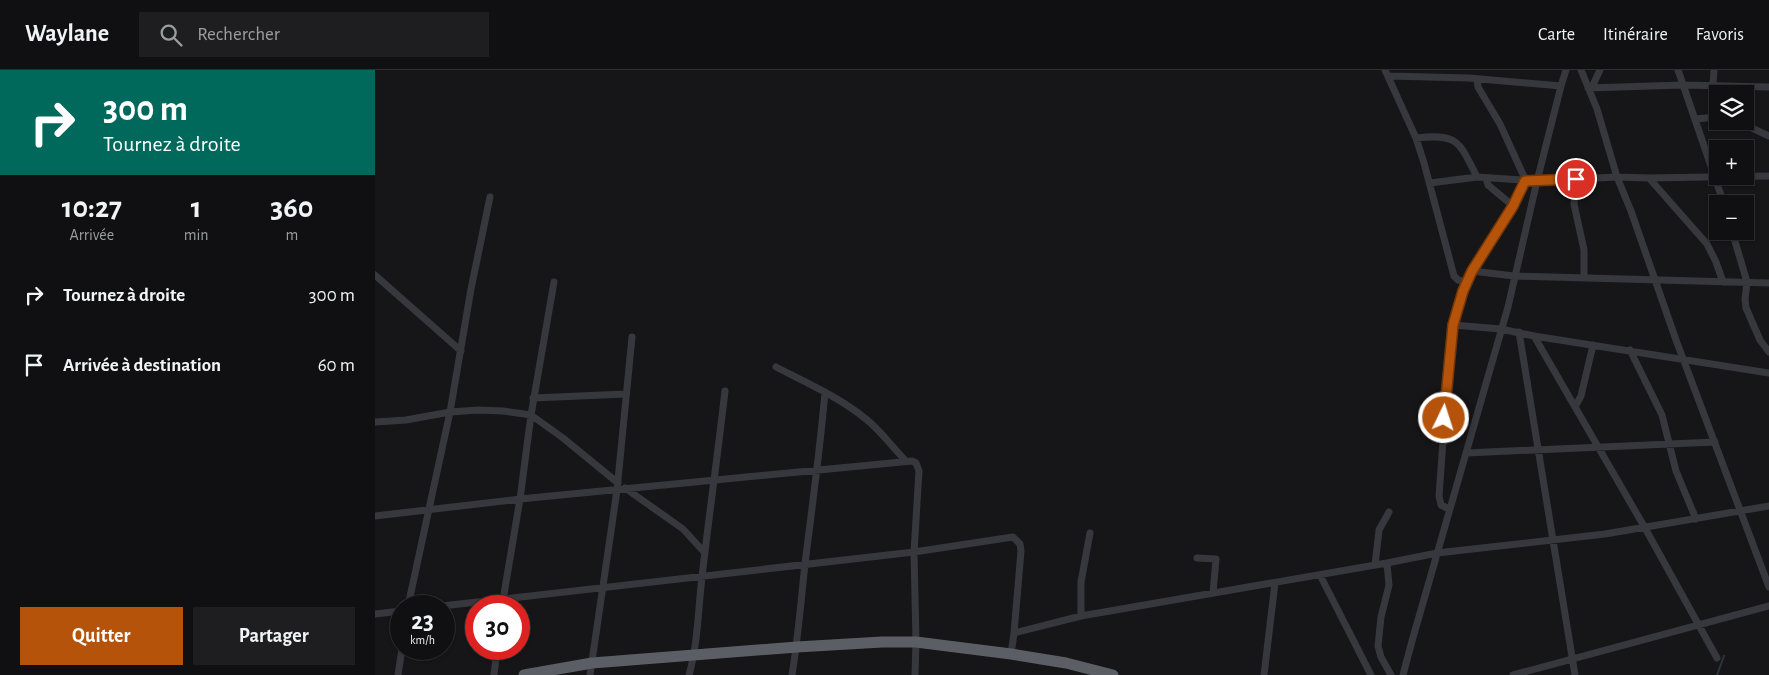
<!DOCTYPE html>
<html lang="fr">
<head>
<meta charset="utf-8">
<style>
  :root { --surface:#101012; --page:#1e1e20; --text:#f1f3f6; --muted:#9c9d9f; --line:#303032; --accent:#b45309 }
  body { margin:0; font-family:"Alegreya Sans",sans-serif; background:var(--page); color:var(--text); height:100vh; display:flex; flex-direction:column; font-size:19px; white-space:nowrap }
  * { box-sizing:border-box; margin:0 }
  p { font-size:16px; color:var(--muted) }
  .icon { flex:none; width:28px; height:28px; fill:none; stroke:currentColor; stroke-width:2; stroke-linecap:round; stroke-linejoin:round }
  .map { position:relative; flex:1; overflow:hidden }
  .panel { display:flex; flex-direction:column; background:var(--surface); width:375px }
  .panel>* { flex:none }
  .guide { background:#00695c; color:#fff; overflow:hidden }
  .tools { position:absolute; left:1334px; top:15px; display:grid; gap:10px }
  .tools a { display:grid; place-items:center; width:45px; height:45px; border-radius:0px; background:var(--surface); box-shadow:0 1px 4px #0004,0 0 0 1px var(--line); font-size:25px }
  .speed { position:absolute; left:15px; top:525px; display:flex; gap:10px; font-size:25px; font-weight:700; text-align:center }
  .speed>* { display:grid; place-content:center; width:65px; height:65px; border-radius:50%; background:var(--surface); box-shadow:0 1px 4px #0004,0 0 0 1px var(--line); line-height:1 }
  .speed small { font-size:12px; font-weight:400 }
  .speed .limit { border:8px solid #d22; background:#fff; color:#111 }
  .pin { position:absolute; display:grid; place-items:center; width:42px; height:42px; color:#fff; margin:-21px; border:2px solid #fff; border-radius:50%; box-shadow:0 1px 5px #0007 }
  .me { position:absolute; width:55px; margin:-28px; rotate:4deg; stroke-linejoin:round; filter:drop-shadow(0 0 4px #0008) }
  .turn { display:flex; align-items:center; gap:18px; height:105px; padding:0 20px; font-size:22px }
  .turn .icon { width:65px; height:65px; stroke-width:2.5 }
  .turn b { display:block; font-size:35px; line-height:42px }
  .eta { display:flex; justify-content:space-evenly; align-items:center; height:85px; text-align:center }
  .eta b { font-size:30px; font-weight:700; line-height:35px }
  .primary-button { display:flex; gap:10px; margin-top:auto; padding:10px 20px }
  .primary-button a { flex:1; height:58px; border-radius:0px; background:var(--accent); color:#fff; font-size:20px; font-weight:700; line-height:58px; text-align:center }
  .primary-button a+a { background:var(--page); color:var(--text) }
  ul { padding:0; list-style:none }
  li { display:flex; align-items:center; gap:15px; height:70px; padding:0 20px }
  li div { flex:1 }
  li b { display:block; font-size:19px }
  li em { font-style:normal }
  header { display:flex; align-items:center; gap:30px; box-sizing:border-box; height:70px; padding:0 25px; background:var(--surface); border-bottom:1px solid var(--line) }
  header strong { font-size:24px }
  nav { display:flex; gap:28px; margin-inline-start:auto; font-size:18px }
  .search { width:350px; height:45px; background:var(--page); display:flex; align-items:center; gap:12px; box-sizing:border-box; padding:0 18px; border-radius:0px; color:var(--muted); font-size:19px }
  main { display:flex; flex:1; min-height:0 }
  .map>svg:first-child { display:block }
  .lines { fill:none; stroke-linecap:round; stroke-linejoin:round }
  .stream { stroke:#2c353c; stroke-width:2 }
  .minor { stroke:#37383d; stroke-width:7 }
  .trunk { stroke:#5b5e65; stroke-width:11 }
  .route-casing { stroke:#753606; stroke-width:12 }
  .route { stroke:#b45309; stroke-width:9 }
</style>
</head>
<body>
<header>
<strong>Waylane</strong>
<div class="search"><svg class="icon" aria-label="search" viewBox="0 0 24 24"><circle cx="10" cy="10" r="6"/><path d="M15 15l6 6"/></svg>Rechercher</div>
<nav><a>Carte</a><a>Itinéraire</a><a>Favoris</a></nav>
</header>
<main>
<section class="panel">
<div class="guide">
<div class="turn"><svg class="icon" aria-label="right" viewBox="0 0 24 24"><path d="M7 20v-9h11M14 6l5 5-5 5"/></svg><div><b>300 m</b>Tournez à droite</div></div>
</div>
<div class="eta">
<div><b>10:27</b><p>Arrivée</p></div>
<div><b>1</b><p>min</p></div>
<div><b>360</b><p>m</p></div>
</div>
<ul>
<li><svg class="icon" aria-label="right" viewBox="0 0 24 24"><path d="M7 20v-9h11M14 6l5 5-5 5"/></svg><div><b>Tournez à droite</b></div><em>300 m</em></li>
<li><svg class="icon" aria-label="arrive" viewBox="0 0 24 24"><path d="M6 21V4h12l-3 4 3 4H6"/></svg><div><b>Arrivée à destination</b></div><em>60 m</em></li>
</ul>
<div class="primary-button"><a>Quitter</a><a>Partager</a></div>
</section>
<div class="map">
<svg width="1394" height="605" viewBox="0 0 1394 605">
  <rect width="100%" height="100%" fill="#161618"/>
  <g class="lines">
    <!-- stream -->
    <path class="stream" d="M 1342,605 L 1349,586"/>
    <!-- minor -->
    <path class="minor" d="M 1010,0 L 1041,68 L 1049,93 L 1079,206 L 1083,210 L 1091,212
      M 1206,0 L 1222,39 L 1242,107 L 1256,141 L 1301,270 L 1394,517
      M 1303,0 L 1349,134
      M 1013,6 L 1094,8 L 1186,16
      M 1338,15 L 1339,0
      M 1217,17 L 1225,0
      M 1213,18 L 1308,15 L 1394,17
      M 1320,49 L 1342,47
      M 1362,51 L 1394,66
      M 1041,68 C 1084,63 1084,72 1102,107
      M 1111,108 L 1113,115 L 1138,136
      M 1274,108 L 1332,174 L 1341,192 L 1348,212
      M 1201,109 L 1199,134 L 1209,180 L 1209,208
      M 1055,113 L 1102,107 L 1162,111 L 1242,107 L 1274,108 L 1394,106
      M 1357,161 L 1372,212 L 1370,229 L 1371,238 L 1385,270 L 1394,282
      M 1097,201 L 1139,206 L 1394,213
      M 0,205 L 86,281
      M 1078,255 L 1126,259 L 1159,266 L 1394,303
      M 1144,262 L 1200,605
      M 1159,266 L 1270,458 L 1342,588
      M 1255,280 L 1287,345 L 1301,401 L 1321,449
      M 401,297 C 432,313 464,327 491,349 C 506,361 518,378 531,391
      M 158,328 L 251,324
      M 1200,337 L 1206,326 L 1218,275
      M 0,352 L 31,350 L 75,342 L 103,340 L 128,341 L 156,345 L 188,368 L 243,413
      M 1091,383 L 1340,372
      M 250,418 L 308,459 L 330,483
      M 1074,439 L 1066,435 L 1064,426 L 1073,302 L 1078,255 L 1091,212 L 1138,136 L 1151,111 L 1125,54 L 1103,17 L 1102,9
      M 0,446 L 145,429 L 537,391 L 541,393 L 544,401 L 539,482 L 541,572 L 540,605
      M 822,488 L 841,489 L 838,523
      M 1012,493 L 1014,515 L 1006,547 L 1003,576 L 1006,587 L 1016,605
      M 1000,495 L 1004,460 L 1014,442
      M 945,505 L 996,605
      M 33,536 L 75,342 L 96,219 L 115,127
      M 67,536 L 539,482 L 638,467 L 645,474 L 646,481 L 639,563 L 636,584
      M 127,536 L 145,429 L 156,345 L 179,212
      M 0,544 L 26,541
      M 706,546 L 706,512 L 715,463
      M 639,563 L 706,546 L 1012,493 L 1062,483 L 1230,464 L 1394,436
      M 23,605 L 27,579
      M 119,605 L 122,579
      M 215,605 L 242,420 L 257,267
      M 314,605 C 323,573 323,540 327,507 C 334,445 343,383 350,321
      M 417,605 C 423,568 426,531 430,494 C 437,437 445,380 450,322
      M 889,605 L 900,513
      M 1028,605 L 1037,571 L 1133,237 L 1162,111 L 1186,16 L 1191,0
      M 1138,605 L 1394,536"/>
    <!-- trunk -->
    <path class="trunk" d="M 149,605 L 217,593 L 422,577 L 507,572 L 541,572 L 636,584 L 691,593 L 738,605"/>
  </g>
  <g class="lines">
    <!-- route casing -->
    <g class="route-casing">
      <path id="route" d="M 1069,348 L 1078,255 L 1088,221 L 1097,201 L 1138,136 L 1150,111 L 1201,109"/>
    </g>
    <!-- route -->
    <use href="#route" class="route"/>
  </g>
</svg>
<div class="tools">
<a><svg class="icon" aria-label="layers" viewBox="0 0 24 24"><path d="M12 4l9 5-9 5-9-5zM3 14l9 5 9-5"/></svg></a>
<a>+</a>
<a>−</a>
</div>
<div class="speed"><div>23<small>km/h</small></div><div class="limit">30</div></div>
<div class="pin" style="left:1201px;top:109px;background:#d93025"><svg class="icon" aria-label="arrive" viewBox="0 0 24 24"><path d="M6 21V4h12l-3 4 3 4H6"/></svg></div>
<svg class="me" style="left:1069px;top:348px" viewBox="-20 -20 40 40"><circle r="17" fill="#b45309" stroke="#fff" stroke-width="3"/><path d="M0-11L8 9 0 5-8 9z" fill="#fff"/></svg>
</div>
</main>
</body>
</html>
